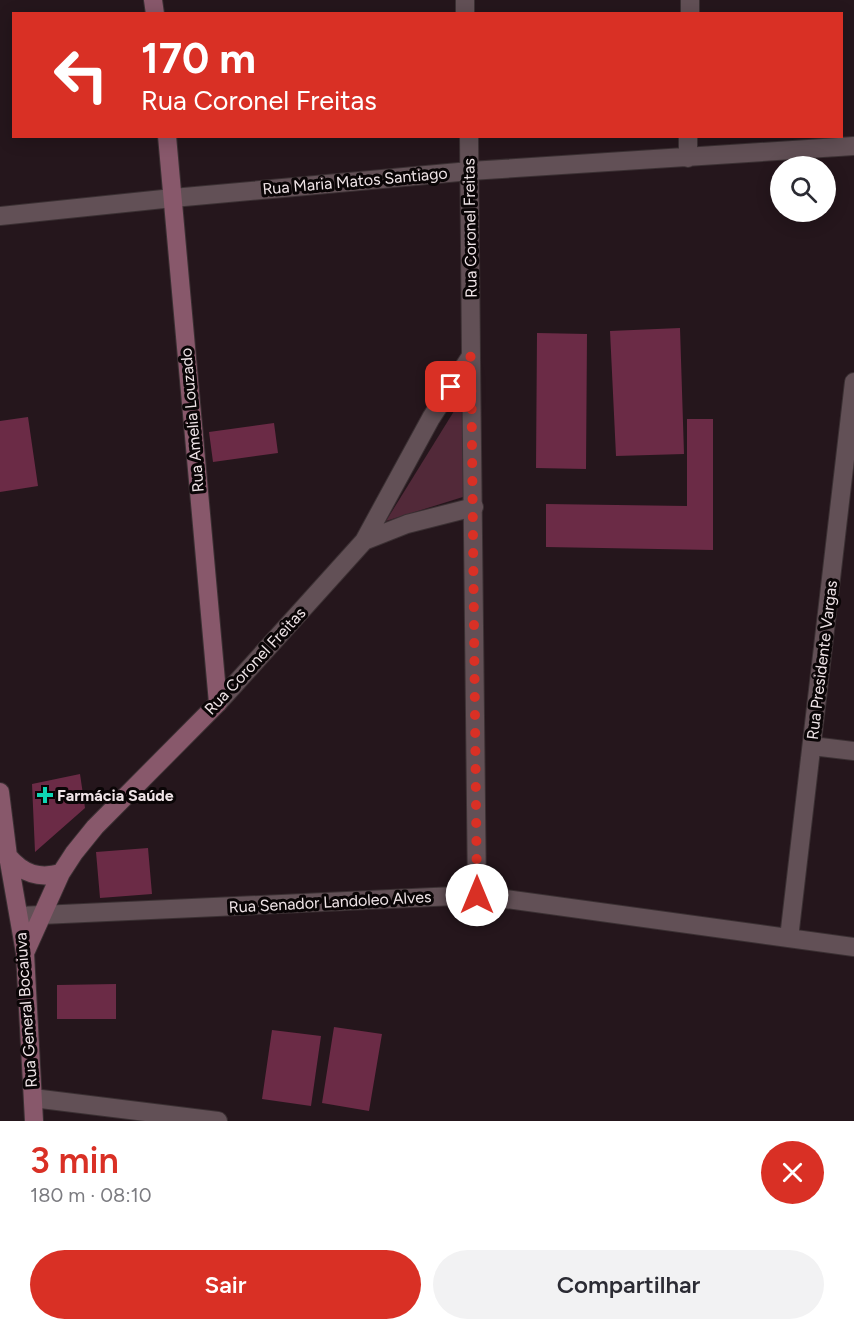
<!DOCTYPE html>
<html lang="pt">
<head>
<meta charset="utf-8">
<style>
  :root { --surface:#fff; --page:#f2f2f3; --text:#2b2b33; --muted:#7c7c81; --accent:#d93025 }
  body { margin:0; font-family:Figtree,sans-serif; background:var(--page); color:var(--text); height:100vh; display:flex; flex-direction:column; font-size:22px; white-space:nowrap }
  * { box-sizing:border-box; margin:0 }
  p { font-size:20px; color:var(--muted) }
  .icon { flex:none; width:33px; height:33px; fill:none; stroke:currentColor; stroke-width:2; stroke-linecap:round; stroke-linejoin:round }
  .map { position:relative; height:1121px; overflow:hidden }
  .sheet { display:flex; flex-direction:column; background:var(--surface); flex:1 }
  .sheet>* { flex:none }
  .top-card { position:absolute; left:12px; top:12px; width:831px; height:126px; border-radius:0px; box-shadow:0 3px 15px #0003; background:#d93025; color:#fff; overflow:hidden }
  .controls { position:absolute; left:770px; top:156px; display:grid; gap:12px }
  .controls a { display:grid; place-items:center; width:66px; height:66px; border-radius:50%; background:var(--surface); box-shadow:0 3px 15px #0003; font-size:30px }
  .pin { position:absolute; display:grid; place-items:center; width:51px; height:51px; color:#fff; margin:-26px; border-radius:12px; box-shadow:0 3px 9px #0006 }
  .me { position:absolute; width:66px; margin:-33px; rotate:0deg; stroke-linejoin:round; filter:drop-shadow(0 0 4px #0008) }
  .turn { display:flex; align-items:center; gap:21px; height:126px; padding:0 30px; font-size:27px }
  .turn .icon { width:78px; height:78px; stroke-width:2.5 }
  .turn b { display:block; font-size:42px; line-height:51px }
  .round { display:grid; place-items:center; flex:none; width:63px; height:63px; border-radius:32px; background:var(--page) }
  .overview { display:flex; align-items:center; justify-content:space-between; height:102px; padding:0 30px }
  h1 { font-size:36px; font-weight:600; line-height:45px; color:var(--accent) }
  .action { display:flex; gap:12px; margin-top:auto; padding:12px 30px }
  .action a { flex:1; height:69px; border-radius:36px; background:var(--accent); color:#fff; font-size:24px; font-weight:600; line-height:69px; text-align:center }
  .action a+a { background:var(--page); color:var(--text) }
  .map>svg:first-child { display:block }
  .green { fill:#522939 }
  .building { fill:#6b2b46 }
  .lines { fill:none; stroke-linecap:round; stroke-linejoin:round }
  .minor-casing { stroke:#3b3033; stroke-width:20 }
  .tertiary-casing { stroke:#3b3033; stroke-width:20 }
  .secondary-casing { stroke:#3b3033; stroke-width:20 }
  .minor { stroke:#625056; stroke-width:18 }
  .tertiary { stroke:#625056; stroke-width:18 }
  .secondary { stroke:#88586b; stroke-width:18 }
  .route { stroke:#d93025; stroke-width:10; stroke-dasharray:0 18 }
  .poi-dot { fill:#0fd5b4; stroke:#0a0506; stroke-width:2 }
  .labels { text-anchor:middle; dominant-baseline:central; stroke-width:6; stroke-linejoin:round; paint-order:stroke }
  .street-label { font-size:16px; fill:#efe4e7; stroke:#0a0506 }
  .poi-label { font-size:16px; font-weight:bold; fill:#efe4e7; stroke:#0a0506; text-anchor:start }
</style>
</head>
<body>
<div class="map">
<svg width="854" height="1121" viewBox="0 0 854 1121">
  <rect width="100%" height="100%" fill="#25161c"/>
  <!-- green -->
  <path class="green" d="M 464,395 L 466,496 L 386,521 Z"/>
  <!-- building -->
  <path class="building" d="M 680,328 L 684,454 L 616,456 L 610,331 Z
    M 537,333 L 587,334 L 586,469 L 536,468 Z
    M 28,417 L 38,486 L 0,492 L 0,421 Z
    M 687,419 L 713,419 L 713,550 L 546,547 L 546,504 L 687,506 Z
    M 274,423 L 278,453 L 213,462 L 209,432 Z
    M 80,774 L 85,808 L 35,852 L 32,784 Z
    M 148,848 L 152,894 L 100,898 L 96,852 Z
    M 116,984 L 116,1019 L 57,1019 L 57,985 Z
    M 334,1027 L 382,1034 L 369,1111 L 322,1103 Z
    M 272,1030 L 321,1036 L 311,1106 L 262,1099 Z"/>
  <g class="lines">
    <!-- minor casing -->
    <g class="minor-casing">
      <path id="minor" d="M 690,14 L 690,0
        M 688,158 L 688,136
        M 0,216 L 173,198 L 470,171 L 854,146
        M 471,356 L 477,895
        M 812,746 L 854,751
        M 19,916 L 477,895 L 854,947
        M 789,938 L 854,382
        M 33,1098 L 218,1121"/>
    </g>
    <!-- tertiary casing -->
    <g class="tertiary-casing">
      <path id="tertiary" d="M 465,0 L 465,14
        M 364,541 L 407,524 L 474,507
        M 218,703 L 364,541 L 431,418 L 471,356 L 469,136"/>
    </g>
    <!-- secondary casing -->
    <g class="secondary-casing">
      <path id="secondary" d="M 153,0 L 155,14
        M 0,792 L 8,856 L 25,953 L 34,1121
        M 8,856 C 23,874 39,879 61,873
        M 25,953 L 61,873 L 74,853 L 95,827 L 218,703 L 167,136"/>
    </g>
    <!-- minor -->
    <use href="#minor" class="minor"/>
    <!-- tertiary -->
    <use href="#tertiary" class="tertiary"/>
    <!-- secondary -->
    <use href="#secondary" class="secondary"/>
  </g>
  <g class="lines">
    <!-- route -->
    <path class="route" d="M 451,387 L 471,356 L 477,895"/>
  </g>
  <!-- markers -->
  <path class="poi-dot" d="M42 786h6v6h6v6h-6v6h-6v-6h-6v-6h6z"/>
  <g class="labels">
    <!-- street labels -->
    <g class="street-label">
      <text transform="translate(355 181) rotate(-5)">Rua Maria Matos Santiago</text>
      <text transform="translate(470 228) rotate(-91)">Rua Coronel Freitas</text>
      <text transform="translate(192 420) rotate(-95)">Rua Amelia Louzado</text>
      <text transform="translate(822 660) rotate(-83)">Rua Presidente Vargas</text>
      <text transform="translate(255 661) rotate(-47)">Rua Coronel Freitas</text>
      <text transform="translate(330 902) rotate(-3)">Rua Senador Landoleo Alves</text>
      <text transform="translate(26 1010) rotate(-94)">Rua General Bocaiuva</text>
    </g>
    <!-- poi labels -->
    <g class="poi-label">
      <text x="57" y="795">Farmácia Saúde</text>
    </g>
  </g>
</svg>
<div class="controls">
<a><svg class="icon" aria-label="search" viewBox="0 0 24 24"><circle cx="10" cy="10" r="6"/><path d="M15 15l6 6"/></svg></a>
</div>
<div class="pin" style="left:451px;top:387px;background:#d93025"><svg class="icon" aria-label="arrive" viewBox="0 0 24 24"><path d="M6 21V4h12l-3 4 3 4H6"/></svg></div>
<svg class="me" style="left:477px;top:895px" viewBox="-20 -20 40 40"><circle r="19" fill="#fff"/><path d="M0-13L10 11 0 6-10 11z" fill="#d93025"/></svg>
<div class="top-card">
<div class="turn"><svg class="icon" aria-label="left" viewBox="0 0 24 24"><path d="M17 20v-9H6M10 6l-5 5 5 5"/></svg><div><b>170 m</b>Rua Coronel Freitas</div></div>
</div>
</div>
<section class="sheet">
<div class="overview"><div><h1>3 min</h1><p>180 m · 08:10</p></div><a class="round" style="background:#d93025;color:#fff"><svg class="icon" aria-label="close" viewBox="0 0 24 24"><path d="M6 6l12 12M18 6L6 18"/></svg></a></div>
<div class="action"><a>Sair</a><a>Compartilhar</a></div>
</section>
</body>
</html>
